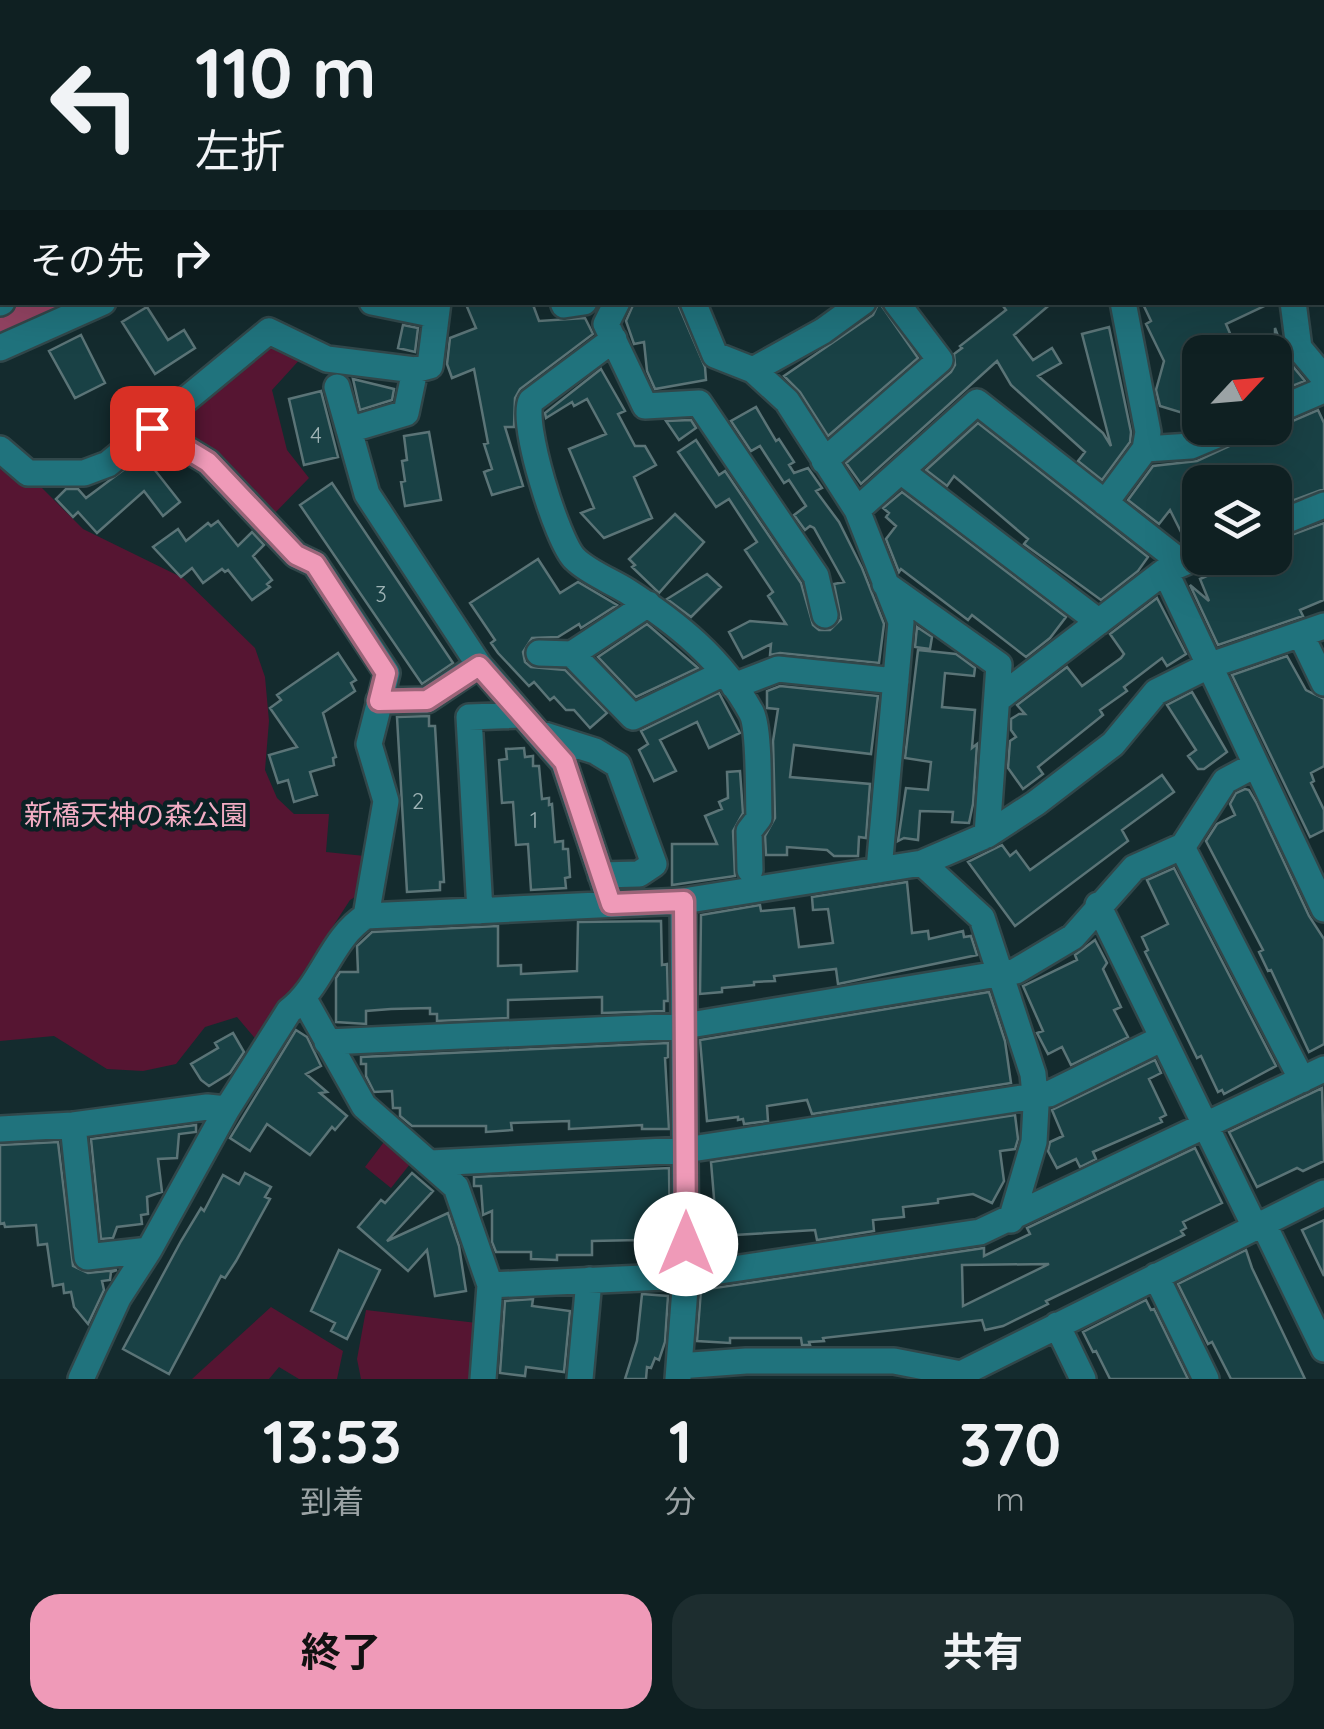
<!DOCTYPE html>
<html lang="ja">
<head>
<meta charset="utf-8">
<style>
  :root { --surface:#0f2022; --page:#1d2d2f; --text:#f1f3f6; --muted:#9ba3a5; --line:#2f3e40; --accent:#ef9ab8 }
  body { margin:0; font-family:Quicksand,"Noto Sans JP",sans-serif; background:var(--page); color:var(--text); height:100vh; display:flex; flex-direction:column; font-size:38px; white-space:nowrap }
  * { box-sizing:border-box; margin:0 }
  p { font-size:32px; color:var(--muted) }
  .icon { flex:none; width:55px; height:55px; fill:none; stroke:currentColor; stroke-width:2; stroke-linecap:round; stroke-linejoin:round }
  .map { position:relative; height:1379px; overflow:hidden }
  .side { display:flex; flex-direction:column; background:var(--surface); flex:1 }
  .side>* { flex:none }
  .top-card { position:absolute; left:0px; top:0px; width:1325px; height:305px; box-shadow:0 10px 40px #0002,0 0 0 2px var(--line); background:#0f2022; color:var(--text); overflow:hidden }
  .needle { width:65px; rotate:64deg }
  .controls { position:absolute; left:1182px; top:335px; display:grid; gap:20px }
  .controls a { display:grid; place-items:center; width:110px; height:110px; border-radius:20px; background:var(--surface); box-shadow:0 10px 40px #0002,0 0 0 2px var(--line); font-size:50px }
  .pin { position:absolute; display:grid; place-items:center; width:85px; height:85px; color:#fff; margin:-42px; border-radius:20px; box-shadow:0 5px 15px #0006 }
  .me { position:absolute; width:110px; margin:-55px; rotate:0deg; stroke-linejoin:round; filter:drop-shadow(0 0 8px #0008) }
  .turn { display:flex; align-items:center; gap:35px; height:210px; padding:0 30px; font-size:45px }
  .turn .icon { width:130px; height:130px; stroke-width:2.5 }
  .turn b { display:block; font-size:70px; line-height:85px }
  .then { display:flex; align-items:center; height:95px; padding:0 30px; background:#0003; gap:20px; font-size:38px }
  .eta { display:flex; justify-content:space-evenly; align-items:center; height:170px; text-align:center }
  .eta b { font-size:60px; font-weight:700; line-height:70px }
  .button { display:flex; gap:20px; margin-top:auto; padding:20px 30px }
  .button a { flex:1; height:115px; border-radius:30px; background:var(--accent); color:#111; font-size:40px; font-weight:700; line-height:115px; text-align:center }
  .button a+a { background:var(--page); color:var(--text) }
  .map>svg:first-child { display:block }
  .green { fill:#561532 }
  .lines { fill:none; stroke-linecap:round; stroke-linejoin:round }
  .river { stroke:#924362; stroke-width:38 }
  .building { fill:#194145; stroke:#5b7477; stroke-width:2.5; fill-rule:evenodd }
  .minor-casing { stroke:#31474a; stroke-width:30 }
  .major-casing { stroke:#31474a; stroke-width:30 }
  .minor { stroke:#20737d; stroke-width:25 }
  .major { stroke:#27bbca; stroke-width:25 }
  .route-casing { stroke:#9b6478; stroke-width:25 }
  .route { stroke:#ef9ab8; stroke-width:18 }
  .labels { text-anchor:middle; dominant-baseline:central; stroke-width:9; stroke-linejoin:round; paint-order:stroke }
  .number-label { font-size:22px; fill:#9eb3b5 }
  .park-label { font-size:28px; fill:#f2adc4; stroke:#0a2124 }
</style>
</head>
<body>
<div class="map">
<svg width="1324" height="1379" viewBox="0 0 1324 1379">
  <rect width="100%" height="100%" fill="#142b2e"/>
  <!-- green -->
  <path class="green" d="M 269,338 L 303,356 L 272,390 L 287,450 L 309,478 L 272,516 L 175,431 L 176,416 Z
    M 0,452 L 33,479 L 83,529 L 183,578 L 255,648 L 265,677 L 269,721 L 265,770 L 277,798 L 294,814 L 329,814 L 326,852 L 365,856 L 360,894 L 350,900 L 258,1042 L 237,1017 L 205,1027 L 176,1064 L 143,1071 L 107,1069 L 54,1036 L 0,1041 Z
    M 387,1138 L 414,1159 L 391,1188 L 365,1167 Z
    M 271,1307 L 343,1351 L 337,1379 L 299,1379 L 279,1367 L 269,1379 L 192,1379 Z
    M 366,1310 L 477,1323 L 473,1379 L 361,1379 L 357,1359 Z"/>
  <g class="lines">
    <!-- river -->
    <path class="river" d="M 484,2 L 484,0
      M 0,324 L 47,302"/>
  </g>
  <!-- building -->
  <path class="building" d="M 465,302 L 532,302 L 539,321 L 585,318 L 593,334 L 520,389 L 515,398 L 514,427 L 505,427 L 523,486 L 492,495 L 484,472 L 492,469 L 484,444 L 488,443 L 474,369 L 452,378 L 447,364 L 450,338 L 476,328 Z
    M 643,302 L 677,302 L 705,367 L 706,380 L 655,389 L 647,371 L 644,342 L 634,344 L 626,321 L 633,305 Z
    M 879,302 L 918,358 L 828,436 L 800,392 L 784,376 L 873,315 Z
    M 1000,302 L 1053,302 L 1014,335 L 1033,360 L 1052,348 L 1061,363 L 1038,376 L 1103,433 L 1111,446 L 1082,334 L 1109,327 L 1131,432 L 1130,442 L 1102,480 L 1078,461 L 1085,452 L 1011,385 L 997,361 L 861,484 L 846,463 L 951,372 L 955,365 L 954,354 L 962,348 L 960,346 L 1006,310 Z
    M 1142,302 L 1273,302 L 1226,324 L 1238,352 L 1200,352 L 1186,414 L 1160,406 L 1156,390 L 1164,361 L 1146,324 L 1151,321 Z
    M 147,307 L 168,340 L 184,330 L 195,348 L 155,374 L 122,322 Z
    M 403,325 L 418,328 L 415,352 L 398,348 Z
    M 1275,328 L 1286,358 L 1305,381 L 1282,390 L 1275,374 Z
    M 81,335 L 105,383 L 75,398 L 49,351 Z
    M 601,369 L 625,411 L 618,414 L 635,446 L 645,446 L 656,465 L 634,477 L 652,518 L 604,538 L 581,513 L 594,508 L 569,449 L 606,434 L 587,399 L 574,406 L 572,402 L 546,418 L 545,413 Z
    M 353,379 L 394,389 L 392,400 L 360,410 Z
    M 321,391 L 338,457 L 304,465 L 289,399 Z
    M 756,407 L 776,441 L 779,439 L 794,462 L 789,465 L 794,473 L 808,468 L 822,488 L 816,491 L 839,522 L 862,568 L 884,624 L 879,663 L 780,653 L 770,655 L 771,644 L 743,658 L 729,632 L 750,621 L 786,624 L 768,596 L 773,592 L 745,550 L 757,542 L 729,499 L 716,507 L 678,452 L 696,440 L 719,475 L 725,471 L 801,583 L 813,625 L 819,630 L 830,630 L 841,619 L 834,584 L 844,582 L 814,528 L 810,526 L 805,530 L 794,515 L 806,506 L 789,480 L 784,483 L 760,446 L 751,451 L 731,421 Z
    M 1318,410 L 1324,423 L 1324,489 L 1289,502 L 1280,482 L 1236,482 L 1231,472 L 1207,482 L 1202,482 L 1200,477 L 1200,540 L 1187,544 L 1170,510 L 1159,524 L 1128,500 L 1153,466 L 1197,461 L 1268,428 L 1281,426 Z
    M 691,420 L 696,428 L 679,440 L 666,421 Z
    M 978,423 L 1148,557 L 1138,571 L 1101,600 L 1024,544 L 1028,539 L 954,476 L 947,486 L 926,470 Z
    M 429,432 L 441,500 L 405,506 L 401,482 L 405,481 L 402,461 L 407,460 L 404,436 Z
    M 150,450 L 161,458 L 154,469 L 180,502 L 163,516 L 144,491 L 97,533 L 78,512 L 73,517 L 56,499 L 66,489 L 78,489 L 86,498 Z
    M 332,483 L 453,663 L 422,684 L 300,505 Z
    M 902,492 L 1066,617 L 1050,638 L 1026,657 L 972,615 L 968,620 L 901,569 L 899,572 L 886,539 L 896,526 L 886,517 L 889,513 L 883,508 Z
    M 675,514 L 704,542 L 659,593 L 632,567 L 635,565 L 629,559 Z
    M 218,521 L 238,546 L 252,532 L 264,545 L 253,556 L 272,580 L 267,584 L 270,587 L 252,600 L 228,570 L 225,572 L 222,569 L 203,583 L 192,568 L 181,577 L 153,547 L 178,529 L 186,541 L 208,523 L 211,526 Z
    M 1324,523 L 1324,600 L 1300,610 L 1303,616 L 1218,645 L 1190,585 L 1209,601 L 1200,579 L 1238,562 L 1236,558 L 1275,558 L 1275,541 Z
    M 538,559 L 560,593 L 578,582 L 617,605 L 581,628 L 579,624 L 558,637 L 532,638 L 523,652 L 525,662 L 531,667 L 565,670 L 607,713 L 590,728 L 574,710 L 566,710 L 554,697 L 550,700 L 534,682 L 529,686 L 498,653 L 491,643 L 495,640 L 470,603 Z
    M 707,574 L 721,587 L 691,617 L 667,599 Z
    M 1157,598 L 1186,654 L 1167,666 L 1162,658 L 1124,687 L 1127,691 L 1100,710 L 1103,715 L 1038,767 L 1043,774 L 1023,789 L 1008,768 L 1010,741 L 1016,737 L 1011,730 L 1011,719 L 1019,714 L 1025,714 L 1017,705 L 1067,667 L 1082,686 L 1121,658 L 1124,654 L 1110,634 Z
    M 647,624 L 698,668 L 636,697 L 598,657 Z
    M 917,627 L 932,637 L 930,649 L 915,647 Z
    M 918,650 L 956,654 L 975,668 L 974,676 L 945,673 L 942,707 L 975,710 L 972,748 L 977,744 L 973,804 L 969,823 L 952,822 L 953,812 L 920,811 L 918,840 L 904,838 L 898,841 L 906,788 L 928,790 L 931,762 L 905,758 Z
    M 338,653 L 356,680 L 351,683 L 355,691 L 323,713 L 336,757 L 333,758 L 334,765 L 310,772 L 317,795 L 294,802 L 288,780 L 278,783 L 269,755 L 297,747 L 270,708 L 281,700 L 277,695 Z
    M 1287,656 L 1306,690 L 1324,699 L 1324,766 L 1311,773 L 1314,781 L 1311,783 L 1324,810 L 1324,830 L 1310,837 L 1232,675 Z
    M 780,686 L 878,696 L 871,754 L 794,745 L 790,777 L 870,784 L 866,838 L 859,837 L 858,856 L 834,856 L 827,850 L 787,847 L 787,855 L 766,855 L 765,836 L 775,818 L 773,741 L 778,709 L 767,708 L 767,691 Z
    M 1192,692 L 1227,752 L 1204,769 L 1198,769 L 1188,756 L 1196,750 L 1167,705 Z
    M 719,693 L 740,733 L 709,748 L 697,722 L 660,740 L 676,771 L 654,781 L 639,750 L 648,744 L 641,731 Z
    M 429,716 L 429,726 L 435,726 L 444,882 L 440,882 L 440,890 L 407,892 L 397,717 Z
    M 524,748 L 525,757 L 533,756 L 533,766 L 539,766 L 542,799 L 549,798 L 549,805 L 552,804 L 555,842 L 563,841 L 563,849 L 568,849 L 570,877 L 565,878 L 566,888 L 531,890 L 528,844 L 516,845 L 513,802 L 502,803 L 499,760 L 507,759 L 506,749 Z
    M 740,771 L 743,813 L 733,831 L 735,876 L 672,885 L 672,844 L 717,844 L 705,816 L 722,809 L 719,802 L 728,798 L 727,772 Z
    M 1162,775 L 1174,792 L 1122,830 L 1128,841 L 1015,926 L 968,862 L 1002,845 L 1010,856 L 1016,851 L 1030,870 Z
    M 1245,789 L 1249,790 L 1256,802 L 1309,916 L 1324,939 L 1324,1044 L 1309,1052 L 1271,970 L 1268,971 L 1259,952 L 1263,950 L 1206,841 L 1217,824 L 1235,815 L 1230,804 L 1236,793 Z
    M 1174,868 L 1276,1066 L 1224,1094 L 1222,1090 L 1218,1092 L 1201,1056 L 1197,1058 L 1145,952 L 1148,950 L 1142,937 L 1168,924 L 1147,880 Z
    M 907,882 L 912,933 L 928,931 L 929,939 L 963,931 L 964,937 L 971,936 L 977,955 L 838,984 L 836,969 L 774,976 L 775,981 L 754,982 L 754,985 L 722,988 L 722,992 L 700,994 L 701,915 L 760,905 L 761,911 L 794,908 L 799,947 L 833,943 L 828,909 L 813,910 L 812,897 Z
    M 661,921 L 662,965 L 667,964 L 668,1001 L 664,1001 L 664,1011 L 602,1013 L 602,997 L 508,1000 L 508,1018 L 437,1021 L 437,1014 L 430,1014 L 430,1008 L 391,1009 L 366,1011 L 366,1024 L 336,1022 L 336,978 L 340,972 L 358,972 L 357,946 L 372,932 L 498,926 L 498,966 L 521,965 L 521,974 L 577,971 L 578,922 Z
    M 1095,940 L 1107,963 L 1103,969 L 1121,1007 L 1114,1010 L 1128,1037 L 1071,1065 L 1062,1047 L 1048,1054 L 1037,1033 L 1043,1031 L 1023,986 L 1077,960 L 1075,955 Z
    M 989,992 L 1005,1041 L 1011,1083 L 812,1114 L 807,1100 L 767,1106 L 768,1121 L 744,1124 L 743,1119 L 738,1120 L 738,1117 L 707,1121 L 700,1040 Z
    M 296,1030 L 307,1037 L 321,1066 L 306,1074 L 327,1092 L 320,1093 L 347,1116 L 335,1130 L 332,1127 L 310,1155 L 267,1124 L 250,1151 L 230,1138 Z
    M 233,1033 L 244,1052 L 230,1073 L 209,1086 L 201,1080 L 191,1064 L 218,1048 L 215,1043 Z
    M 668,1043 L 668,1057 L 665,1058 L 669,1129 L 642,1129 L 642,1125 L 569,1129 L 569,1121 L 511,1123 L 512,1130 L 486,1132 L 486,1126 L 412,1126 L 400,1116 L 400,1108 L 393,1108 L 392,1091 L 374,1092 L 366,1076 L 366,1064 L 361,1064 L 361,1057 Z
    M 1155,1060 L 1161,1073 L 1149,1079 L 1166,1115 L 1160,1118 L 1162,1122 L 1093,1152 L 1096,1159 L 1080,1167 L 1076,1159 L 1057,1168 L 1048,1151 L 1050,1142 L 1063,1136 L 1052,1110 Z
    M 1322,1088 L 1324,1161 L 1303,1171 L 1297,1168 L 1257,1187 L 1229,1132 Z
    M 1015,1115 L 1018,1139 L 1015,1149 L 1000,1151 L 1004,1181 L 992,1203 L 973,1194 L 938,1199 L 938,1203 L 903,1207 L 904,1217 L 873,1220 L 874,1231 L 817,1240 L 815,1230 L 735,1235 L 736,1244 L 718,1246 L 711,1162 Z
    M 196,1125 L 196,1132 L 179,1134 L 177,1158 L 158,1159 L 162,1192 L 147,1197 L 148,1214 L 141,1215 L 142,1224 L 117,1227 L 113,1238 L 101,1239 L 91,1139 Z
    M 58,1142 L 73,1266 L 88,1273 L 117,1270 L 111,1272 L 110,1280 L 102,1281 L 104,1290 L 88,1324 L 74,1307 L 71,1292 L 64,1293 L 63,1284 L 53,1286 L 47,1244 L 38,1245 L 36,1225 L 5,1227 L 4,1223 L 0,1224 L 0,1145 Z
    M 1195,1148 L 1222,1203 L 1183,1222 L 1186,1228 L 1181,1231 L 1184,1235 L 1046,1301 L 1048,1304 L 1003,1326 L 985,1330 L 982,1320 L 823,1338 L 824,1341 L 809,1342 L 810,1345 L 802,1345 L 801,1338 L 730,1338 L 730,1343 L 697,1341 L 701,1290 L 984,1248 L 984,1256 L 1030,1234 L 1027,1228 ZM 1049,1264 L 963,1306 L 962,1265 Z
    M 669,1168 L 670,1245 L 639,1245 L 639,1240 L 592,1241 L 592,1255 L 557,1255 L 557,1260 L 531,1259 L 531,1252 L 496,1252 L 492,1242 L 492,1211 L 483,1215 L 481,1186 L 474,1186 L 474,1177 Z
    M 245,1173 L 271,1187 L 265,1197 L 270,1199 L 236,1261 L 225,1278 L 221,1276 L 169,1374 L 123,1349 L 181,1241 L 201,1208 L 204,1211 L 223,1175 L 239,1184 Z
    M 412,1173 L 433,1191 L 387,1241 L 448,1213 L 459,1246 L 466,1291 L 435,1296 L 427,1250 L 408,1271 L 358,1227 L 381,1200 L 385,1203 Z
    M 1324,1220 L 1324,1276 L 1302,1230 Z
    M 339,1250 L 380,1270 L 347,1339 L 331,1331 L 335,1323 L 311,1311 Z
    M 1246,1250 L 1252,1268 L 1305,1379 L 1231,1379 L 1212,1342 L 1208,1344 L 1178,1284 Z
    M 642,1294 L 668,1296 L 665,1342 L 659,1360 L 655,1358 L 651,1368 L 647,1367 L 646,1379 L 625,1379 L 637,1341 Z
    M 533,1299 L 532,1306 L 570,1311 L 564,1372 L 526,1367 L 525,1376 L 500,1373 L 505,1301 Z
    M 1146,1300 L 1151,1310 L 1154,1309 L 1188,1379 L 1110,1379 L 1096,1351 L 1093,1352 L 1083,1332 Z"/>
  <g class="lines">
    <!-- minor casing -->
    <g class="minor-casing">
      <path id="minor" d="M 31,0 L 69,0
        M 146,0 L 146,2
        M 190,0 L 196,2
        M 1117,0 L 1130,2
        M 317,2 L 319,0
        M 510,2 L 511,0
        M 832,2 L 834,0
        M 971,2 L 976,0
        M 1218,2 L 1223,0
        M 0,70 L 2,70
        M 1322,130 L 1324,130
        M 0,141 L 2,115
        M 1322,167 L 1324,172
        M 372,302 L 436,315
        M 563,302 L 564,305 L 584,302
        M 617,302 L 606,324 L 645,406 L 699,403 L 816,576 L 825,615
        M 693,302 L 715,355 L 753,370 L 787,401 L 857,510 L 901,622 L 879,870
        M 1123,302 L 1148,432 L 1145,449
        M 1293,302 L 1299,348 L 1324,378
        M 0,303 L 2,302
        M 614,339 L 531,401 C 520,421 557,542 575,559 C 588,572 611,581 627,591 C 677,623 722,659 751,712 C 760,727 758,796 759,818 L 749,831 L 750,870
        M 0,348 L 103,302
        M 753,370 L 823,331 L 863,302
        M 337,387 L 367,494 L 479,665 L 564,763 L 611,904
        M 1275,411 L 1324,390
        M 152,428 L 208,462 L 296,555 L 315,564 L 387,673 L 369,744 L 386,801 L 366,916
        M 349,430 L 406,413 L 415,370
        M 0,449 L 28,473 L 84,473 L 108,464 L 269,331 L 327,359 L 415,370 L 430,366 L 438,302
        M 824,461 L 940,360 L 896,302
        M 901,471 L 1099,622
        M 1105,503 L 1145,449 L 1191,446 L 1234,428
        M 857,510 L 977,402 L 1182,563
        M 1275,525 L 1324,505
        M 1165,571 L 1324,909
        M 885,584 L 999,665 L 987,835
        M 648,604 L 572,654 L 633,717 L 724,673
        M 1301,635 L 1324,683
        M 539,653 L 572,654
        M 734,686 L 778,669 L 896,681
        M 998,699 L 1165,571 L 1200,556
        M 379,701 L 427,700 L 479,665
        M 538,733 L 595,751 L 618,765 L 654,864 L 639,874 L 601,875
        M 1182,847 L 1302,1080
        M 922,863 L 982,918 L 1033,1074 L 1036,1106 L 1034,1142 L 1011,1220
        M 1098,905 L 1255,1227
        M 480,911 L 469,717 L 522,715
        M 304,999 L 364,1106 L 456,1187 L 490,1285 L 483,1379
        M 327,1042 L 684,1026 L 1016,971 L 1073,937 L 1134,868 L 1183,846 L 1225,781 L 1255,765
        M 73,1125 L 87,1257 L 149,1250
        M 0,1129 L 73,1125 L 207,1107 L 227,1109
        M 431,1163 L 685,1150 L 1035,1096 L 1049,1094 L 1163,1038
        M 1263,1223 L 1324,1349
        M 1156,1276 L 1206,1379
        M 490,1285 L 686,1276 L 980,1232 L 1324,1069
        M 1057,1325 L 1083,1379
        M 679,1366 L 746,1361 L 894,1361 L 961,1374 L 1324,1193
        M 81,1379 L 118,1298 L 149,1250 L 227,1109 L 289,1011 C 322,986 331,938 366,916 L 683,901 L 922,863 L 987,835 L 1036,803 L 1113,744 L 1156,692 L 1208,666 L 1324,626
        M 580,1379 L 589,1280
        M 678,1379 L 686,1276 L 683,901"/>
    </g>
    <!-- major casing -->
    <g class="major-casing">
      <path id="major" d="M 410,2 L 411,0
        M 0,191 L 2,191"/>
    </g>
    <!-- minor -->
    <use href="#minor" class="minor"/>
    <!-- major -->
    <use href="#major" class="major"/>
  </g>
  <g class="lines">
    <!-- route casing -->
    <g class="route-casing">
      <path id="route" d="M 152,428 L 208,462 L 296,555 L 315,564 L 386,673 L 379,701 L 427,700 L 479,666 L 564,762 L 611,904 L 684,901 L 686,1244"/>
    </g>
    <!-- route -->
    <use href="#route" class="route"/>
  </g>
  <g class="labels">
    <!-- number labels -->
    <g class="number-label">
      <text x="316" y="435">4</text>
      <text x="381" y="594">3</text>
      <text x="418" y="801">2</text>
      <text x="534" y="820">1</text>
    </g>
    <!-- park labels -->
    <g class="park-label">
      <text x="136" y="814">新橋天神の森公園</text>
    </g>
  </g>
</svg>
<div class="controls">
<a><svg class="needle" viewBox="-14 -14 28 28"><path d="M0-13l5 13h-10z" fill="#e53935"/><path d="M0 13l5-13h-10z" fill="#9ba3a5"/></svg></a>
<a><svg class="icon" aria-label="layers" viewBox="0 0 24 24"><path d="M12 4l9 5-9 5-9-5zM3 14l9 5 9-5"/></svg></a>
</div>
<div class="pin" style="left:152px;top:428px;background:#d93025"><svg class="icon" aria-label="arrive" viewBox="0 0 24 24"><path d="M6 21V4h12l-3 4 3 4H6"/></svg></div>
<svg class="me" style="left:686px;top:1244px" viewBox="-20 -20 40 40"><circle r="19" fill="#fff"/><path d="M0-13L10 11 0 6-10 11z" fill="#ef9ab8"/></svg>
<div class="top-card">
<div class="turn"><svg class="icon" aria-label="left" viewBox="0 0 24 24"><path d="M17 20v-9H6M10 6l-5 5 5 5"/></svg><div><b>110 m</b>左折</div></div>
<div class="then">その先<svg class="icon" aria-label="right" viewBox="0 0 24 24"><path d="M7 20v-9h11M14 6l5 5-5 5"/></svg></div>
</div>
</div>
<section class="side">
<div class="eta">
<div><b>13:53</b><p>到着</p></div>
<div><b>1</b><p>分</p></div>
<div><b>370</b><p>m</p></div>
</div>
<div class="button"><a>終了</a><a>共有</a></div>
</section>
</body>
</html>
